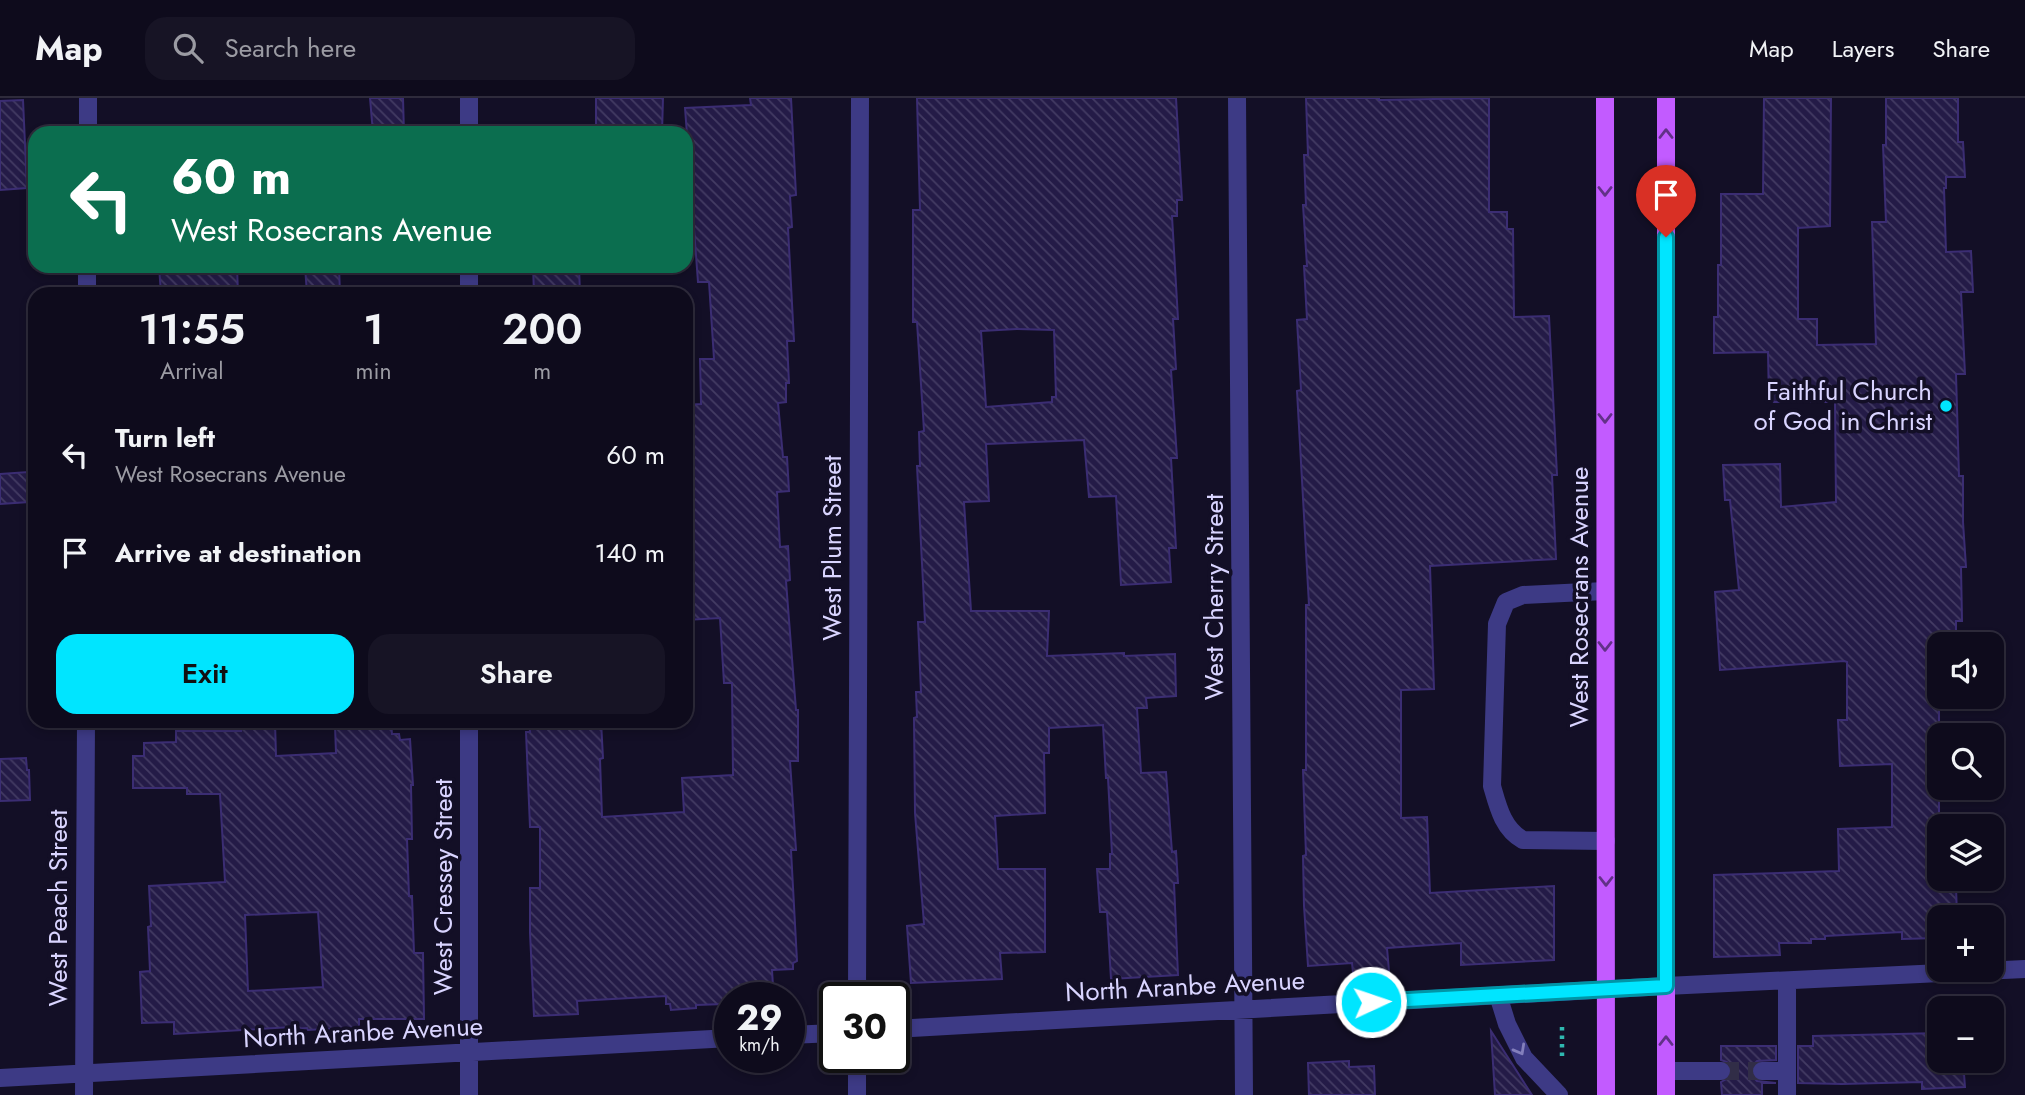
<!DOCTYPE html>
<html lang="en">
<head>
<meta charset="utf-8">
<style>
  :root { --surface:#0e0b1c; --page:#171425; --text:#f1f3f6; --muted:#9b9ba3; --line:#2e2b3b; --accent:#00e5ff }
  body { margin:0; font-family:Jost,sans-serif; background:var(--page); color:var(--text); height:100vh; display:flex; flex-direction:column; font-size:26px; white-space:nowrap }
  * { box-sizing:border-box; margin:0 }
  p { font-size:23px; color:var(--muted) }
  .icon { flex:none; width:38px; height:38px; fill:none; stroke:currentColor; stroke-width:2; stroke-linecap:round; stroke-linejoin:round }
  .map { position:relative; flex:1; overflow:hidden }
  .drawer { position:absolute; left:28px; top:189px; width:665px; height:441px; display:flex; flex-direction:column; background:var(--surface); border-radius:21px; box-shadow:0 4px 10px #0003,0 0 0 2px var(--line) }
  .drawer>* { flex:none }
  .guide { position:absolute; left:28px; top:28px; width:665px; height:147px; border-radius:21px; box-shadow:0 4px 10px #0003,0 0 0 2px var(--line); background:#0b6e4f; color:#fff; overflow:hidden }
  .tools { position:absolute; left:1927px; top:534px; display:grid; gap:14px }
  .tools a { display:grid; place-items:center; width:77px; height:77px; border-radius:14px; background:var(--surface); box-shadow:0 4px 10px #0003,0 0 0 2px var(--line); font-size:35px }
  .speed { position:absolute; left:714px; top:884px; display:flex; gap:14px; font-size:35px; font-weight:700; text-align:center }
  .speed>* { display:grid; place-content:center; width:91px; height:91px; border-radius:50%; background:var(--surface); box-shadow:0 4px 10px #0003,0 0 0 2px var(--line); line-height:1 }
  .speed small { font-size:18px; font-weight:400 }
  .speed .limit { border:4px solid #111; border-radius:10px; background:#fff; color:#111 }
  .pin { position:absolute; display:grid; place-items:center; width:60px; height:60px; color:#fff; margin:-72px -30px; border-radius:50% 50% 50% 0; rotate:-45deg; box-shadow:0 0 7px #0007 }
  .pin .icon { rotate:45deg }
  .me { position:absolute; width:77px; margin:-38px; rotate:87deg; stroke-linejoin:round; filter:drop-shadow(0 0 5px #0008) }
  .turn { display:flex; align-items:center; gap:24px; height:147px; padding:0 28px; font-size:32px }
  .turn .icon { width:91px; height:91px; stroke-width:2.5 }
  .turn b { display:block; font-size:49px; line-height:60px }
  .eta { display:flex; justify-content:space-evenly; align-items:center; height:119px; text-align:center }
  .eta b { font-size:42px; font-weight:600; line-height:49px }
  .button { display:flex; gap:14px; margin-top:auto; padding:14px 28px }
  .button a { flex:1; height:80px; border-radius:21px; background:var(--accent); color:#111; font-size:28px; font-weight:600; line-height:80px; text-align:center }
  .button a+a { background:var(--page); color:var(--text) }
  ul { padding:0; list-style:none }
  li { display:flex; align-items:center; gap:21px; height:98px; padding:0 28px }
  li div { flex:1 }
  li b { display:block; font-size:26px }
  li em { font-style:normal }
  header { display:flex; align-items:center; gap:42px; box-sizing:border-box; height:98px; padding:0 35px; background:var(--surface); border-bottom:2px solid var(--line) }
  header strong { font-size:33px }
  nav { display:flex; gap:38px; margin-inline-start:auto; font-size:24px }
  .search { width:490px; height:63px; background:var(--page); display:flex; align-items:center; gap:18px; box-sizing:border-box; padding:0 24px; border-radius:21px; color:var(--muted); font-size:26px }
  .map>svg:first-child { display:block }
  .building { fill:url(#building-back-hatch); stroke:#3b2d73; stroke-width:2; fill-rule:evenodd }
  .lines { fill:none; stroke-linecap:round; stroke-linejoin:round }
  .minor-tunnel { stroke:#312d47; stroke-width:18; stroke-dasharray:18 9; stroke-linecap:butt }
  .path { stroke:#2fb8b0; stroke-width:4.5; stroke-dasharray:3.5 5; stroke-linecap:butt }
  .minor { stroke:#3d3a85; stroke-width:18 }
  .major { stroke:#c25bff; stroke-width:18 }
  .oneway { stroke:#623188 }
  .oneway2 { stroke:#837fbc }
  .route-casing { stroke:#0095a6; stroke-width:18 }
  .route { stroke:#00e5ff; stroke-width:12 }
  .poi-dot { fill:#00e5ff; stroke:#130f26; stroke-width:2.5 }
  .labels { text-anchor:middle; dominant-baseline:central; stroke-width:7; stroke-linejoin:round; paint-order:stroke }
  .poi-label { font-size:26px; fill:#d9d4ff; stroke:#130f26; text-anchor:end }
  .street-label { font-size:26px; fill:#d9d4ff; stroke:#130f26 }
</style>
</head>
<body>
<header>
<strong>Map</strong>
<div class="search"><svg class="icon" aria-label="search" viewBox="0 0 24 24"><circle cx="10" cy="10" r="6"/><path d="M15 15l6 6"/></svg>Search here</div>
<nav><a>Map</a><a>Layers</a><a>Share</a></nav>
</header>
<div class="map">
<svg width="2025" height="997" viewBox="0 0 2025 997">
  <defs>
    <pattern id="building-back-hatch" width="6" height="6" patternUnits="userSpaceOnUse" patternTransform="scale(1.75)"><rect width="6" height="6" fill="#241b47"/><path d="M-1 5l2 2M0 0l6 6M5-1l2 2" fill="none" stroke="#433b63"/></pattern>
  </defs>
  <rect width="100%" height="100%" fill="#130f26"/>
  <!-- building -->
  <path class="building" d="M 370,0 L 403,0 L 404,35 L 373,35 Z
    M 596,0 L 663,0 L 662,35 L 596,35 Z
    M 750,0 L 791,0 L 796,97 L 790,98 L 792,129 L 788,130 L 794,243 L 787,243 L 789,285 L 786,285 L 786,304 L 778,305 L 783,359 L 787,359 L 789,393 L 777,394 L 780,449 L 788,448 L 790,482 L 786,483 L 796,612 L 798,612 L 798,663 L 790,663 L 796,752 L 791,752 L 797,863 L 793,865 L 793,871 L 772,872 L 773,888 L 764,888 L 765,900 L 730,900 L 730,903 L 724,904 L 724,906 L 696,907 L 696,910 L 671,912 L 670,906 L 666,906 L 666,898 L 577,903 L 578,916 L 534,918 L 530,835 L 530,790 L 540,790 L 540,729 L 530,729 L 526,634 L 530,634 L 529,624 L 601,623 L 603,660 L 600,661 L 602,719 L 684,714 L 682,680 L 733,677 L 732,585 L 724,585 L 720,520 L 686,522 L 686,307 L 701,306 L 700,261 L 714,261 L 709,184 L 698,184 L 685,10 L 751,7 Z
    M 917,0 L 1176,0 L 1182,102 L 1177,102 L 1177,118 L 1172,118 L 1178,221 L 1173,221 L 1176,271 L 1171,272 L 1177,360 L 1171,360 L 1176,450 L 1169,450 L 1171,484 L 1121,487 L 1116,398 L 1089,399 L 1084,342 L 986,346 L 989,403 L 964,404 L 971,513 L 1049,513 L 1047,558 L 1124,555 L 1124,558 L 1175,556 L 1176,598 L 1146,600 L 1147,610 L 1137,610 L 1141,675 L 1166,674 L 1172,754 L 1176,753 L 1178,785 L 1174,785 L 1178,877 L 1111,881 L 1107,814 L 1100,814 L 1097,771 L 1110,771 L 1110,756 L 1112,756 L 1108,680 L 1106,680 L 1103,627 L 1049,630 L 1049,655 L 1044,655 L 1045,715 L 995,718 L 998,771 L 1045,771 L 1045,854 L 1000,855 L 1002,881 L 911,885 L 907,828 L 924,826 L 915,715 L 914,620 L 917,619 L 916,594 L 921,594 L 918,524 L 925,524 L 917,368 L 920,368 L 919,334 L 924,333 L 917,224 L 913,224 L 913,112 L 920,112 ZM 1017,231 L 1054,232 L 1056,299 L 1052,299 L 1052,304 L 986,309 L 981,233 Z
    M 1306,0 L 1379,0 L 1379,2 L 1489,0 L 1489,114 L 1507,114 L 1507,131 L 1513,131 L 1514,219 L 1549,218 L 1557,377 L 1552,377 L 1556,461 L 1430,468 L 1434,591 L 1401,592 L 1401,720 L 1427,719 L 1430,795 L 1554,788 L 1554,862 L 1461,867 L 1461,845 L 1387,850 L 1389,873 L 1353,875 L 1352,865 L 1308,868 L 1304,808 L 1303,758 L 1306,757 L 1303,672 L 1306,672 L 1306,507 L 1309,507 L 1297,293 L 1301,292 L 1297,222 L 1307,221 L 1304,168 L 1307,168 L 1303,107 L 1306,107 L 1304,57 L 1308,57 Z
    M 1764,0 L 1831,0 L 1830,128 L 1798,130 L 1798,221 L 1817,221 L 1817,247 L 1876,246 L 1872,124 L 1886,124 L 1883,47 L 1886,47 L 1886,0 L 1958,0 L 1958,44 L 1963,44 L 1965,79 L 1946,79 L 1946,90 L 1944,90 L 1946,154 L 1971,153 L 1973,194 L 1961,194 L 1965,276 L 1956,276 L 1959,378 L 1963,378 L 1963,424 L 1966,469 L 1961,469 L 1962,523 L 1956,523 L 1956,541 L 1939,541 L 1939,788 L 1956,788 L 1957,819 L 1939,819 L 1939,840 L 1902,841 L 1902,834 L 1825,838 L 1825,841 L 1811,841 L 1811,845 L 1779,845 L 1780,857 L 1714,859 L 1714,777 L 1839,773 L 1838,731 L 1892,729 L 1892,666 L 1840,668 L 1838,622 L 1847,622 L 1847,564 L 1844,563 L 1720,572 L 1715,494 L 1739,492 L 1730,402 L 1725,402 L 1723,367 L 1780,366 L 1781,409 L 1836,404 L 1835,304 L 1769,304 L 1768,254 L 1714,255 L 1714,219 L 1718,219 L 1718,167 L 1721,167 L 1721,96 L 1763,96 Z
    M 23,2 L 27,90 L 0,92 L 0,3 Z
    M 159,168 L 237,168 L 238,196 L 161,196 Z
    M 305,168 L 339,168 L 340,196 L 307,196 Z
    M 533,168 L 579,168 L 580,196 L 534,196 Z
    M 28,374 L 29,404 L 0,406 L 0,376 Z
    M 241,623 L 275,623 L 276,658 L 336,655 L 335,628 L 355,627 L 355,624 L 391,623 L 392,636 L 399,636 L 400,642 L 410,641 L 413,687 L 411,687 L 412,741 L 407,741 L 409,798 L 412,798 L 414,855 L 423,855 L 424,921 L 359,921 L 359,929 L 308,932 L 307,930 L 292,931 L 292,929 L 174,936 L 174,924 L 142,925 L 140,874 L 150,873 L 148,829 L 151,828 L 149,788 L 225,784 L 220,696 L 187,696 L 187,690 L 133,690 L 133,658 L 144,658 L 144,645 L 176,644 L 176,633 L 241,633 ZM 318,814 L 323,889 L 248,893 L 245,817 Z
    M 26,660 L 27,672 L 29,672 L 30,702 L 0,703 L 0,661 Z
    M 1491,933 L 1532,997 L 1495,997 Z
    M 1939,935 L 1939,962 L 1963,962 L 1965,989 L 1922,991 L 1922,984 L 1842,986 L 1798,985 L 1798,948 L 1813,948 L 1813,938 Z
    M 1721,948 L 1776,948 L 1776,962 L 1757,963 L 1753,967 L 1751,972 L 1752,978 L 1757,983 L 1776,985 L 1762,985 L 1762,997 L 1722,997 L 1721,984 L 1730,979 L 1732,972 L 1727,964 L 1721,962 Z
    M 1349,963 L 1349,969 L 1374,968 L 1375,997 L 1309,997 L 1308,965 Z"/>
  <g class="lines">
    <!-- minor-tunnel -->
    <path class="minor-tunnel" d="M 1721,973 L 1762,973"/>
    <!-- path -->
    <path class="path" d="M 1562,929 L 1562,960"/>
    <!-- minor -->
    <path class="minor" d="M 469,0 L 469,35
      M 1237,0 L 1244,997
      M 88,35 L 88,0
      M 469,168 L 469,196
      M 87,196 L 87,168
      M 1605,493 L 1523,497 L 1506,504 L 1497,526 L 1492,688 C 1498,709 1503,731 1523,742 L 1606,743
      M 469,623 L 469,997
      M 1498,897 L 1507,926 L 1524,960 L 1559,997
      M 857,900 L 860,0
      M 894,931 L 1666,888 L 2025,871
      M 789,937 L 835,935
      M 857,959 L 857,997
      M 1666,973 L 1721,973
      M 1762,973 L 1787,973
      M 0,980 L 730,940
      M 84,997 L 86,623
      M 1787,997 L 1787,883"/>
    <!-- major -->
    <path class="major" d="M 1605,0 L 1606,997
      M 1666,997 L 1666,0"/>
  </g>
  <!-- one-way arrows -->
  <defs><path id="oneway-chevron" d="M-2-3.5L2.5 0L-2 3.5" fill="none" stroke-width="1.6" stroke-linecap="round" stroke-linejoin="round" transform="scale(1.75)"/></defs>
  <g class="oneway">
    <use href="#oneway-chevron" transform="translate(1666 36) rotate(-90)"/>
    <use href="#oneway-chevron" transform="translate(1605 93) rotate(90)"/>
    <use href="#oneway-chevron" transform="translate(1605 320) rotate(90)"/>
    <use href="#oneway-chevron" transform="translate(1605 548) rotate(90)"/>
    <use href="#oneway-chevron" transform="translate(1606 783) rotate(90)"/>
    <use href="#oneway-chevron" transform="translate(1666 943) rotate(-90)"/>
  </g>
  <use class="oneway2" href="#oneway-chevron" transform="translate(1520 952) rotate(61)"/>
  <g class="lines">
    <!-- route casing -->
    <g class="route-casing">
      <path id="route" d="M 1371,904 L 1666,888 L 1666,139"/>
    </g>
    <!-- route -->
    <use href="#route" class="route"/>
  </g>
  <!-- markers -->
  <circle class="poi-dot" cx="1946" cy="308" r="7"/>
  <g class="labels">
    <!-- poi labels -->
    <g class="poi-label">
      <text x="1932" y="293">Faithful Church<tspan x="1932" dy="30">of God in Christ</tspan></text>
    </g>
    <!-- street labels -->
    <g class="street-label">
      <text transform="translate(832 450) rotate(-90)">West Plum Street</text>
      <text transform="translate(1214 499) rotate(-90)">West Cherry Street</text>
      <text transform="translate(1579 499) rotate(-90)">West Rosecrans Avenue</text>
      <text transform="translate(443 789) rotate(-90)">West Cressey Street</text>
      <text transform="translate(58 810) rotate(-90)">West Peach Street</text>
      <text transform="translate(1185 888) rotate(-3)">North Aranbe Avenue</text>
      <text transform="translate(363 934) rotate(-3)">North Aranbe Avenue</text>
    </g>
  </g>
</svg>
<div class="tools">
<a><svg class="icon" aria-label="sound" viewBox="0 0 24 24"><path d="M4 9h4l5-4v14l-5-4H4zM17 9q2 3 0 6"/></svg></a>
<a><svg class="icon" aria-label="search" viewBox="0 0 24 24"><circle cx="10" cy="10" r="6"/><path d="M15 15l6 6"/></svg></a>
<a><svg class="icon" aria-label="layers" viewBox="0 0 24 24"><path d="M12 4l9 5-9 5-9-5zM3 14l9 5 9-5"/></svg></a>
<a>+</a>
<a>−</a>
</div>
<div class="speed"><div>29<small>km/h</small></div><div class="limit">30</div></div>
<div class="pin" style="left:1666px;top:139px;background:#d93025"><svg class="icon" aria-label="arrive" viewBox="0 0 24 24"><path d="M6 21V4h12l-3 4 3 4H6"/></svg></div>
<svg class="me" style="left:1371px;top:904px" viewBox="-20 -20 40 40"><circle r="17" fill="#00e5ff" stroke="#fff" stroke-width="3"/><path d="M0-11L8 9 0 5-8 9z" fill="#fff"/></svg>
<div class="guide">
<div class="turn"><svg class="icon" aria-label="left" viewBox="0 0 24 24"><path d="M17 20v-9H6M10 6l-5 5 5 5"/></svg><div><b>60 m</b>West Rosecrans Avenue</div></div>
</div>
<section class="drawer">
<div class="eta">
<div><b>11:55</b><p>Arrival</p></div>
<div><b>1</b><p>min</p></div>
<div><b>200</b><p>m</p></div>
</div>
<ul>
<li><svg class="icon" aria-label="left" viewBox="0 0 24 24"><path d="M17 20v-9H6M10 6l-5 5 5 5"/></svg><div><b>Turn left</b><p>West Rosecrans Avenue</p></div><em>60 m</em></li>
<li><svg class="icon" aria-label="arrive" viewBox="0 0 24 24"><path d="M6 21V4h12l-3 4 3 4H6"/></svg><div><b>Arrive at destination</b></div><em>140 m</em></li>
</ul>
<div class="button"><a>Exit</a><a>Share</a></div>
</section>
</div>
</body>
</html>
